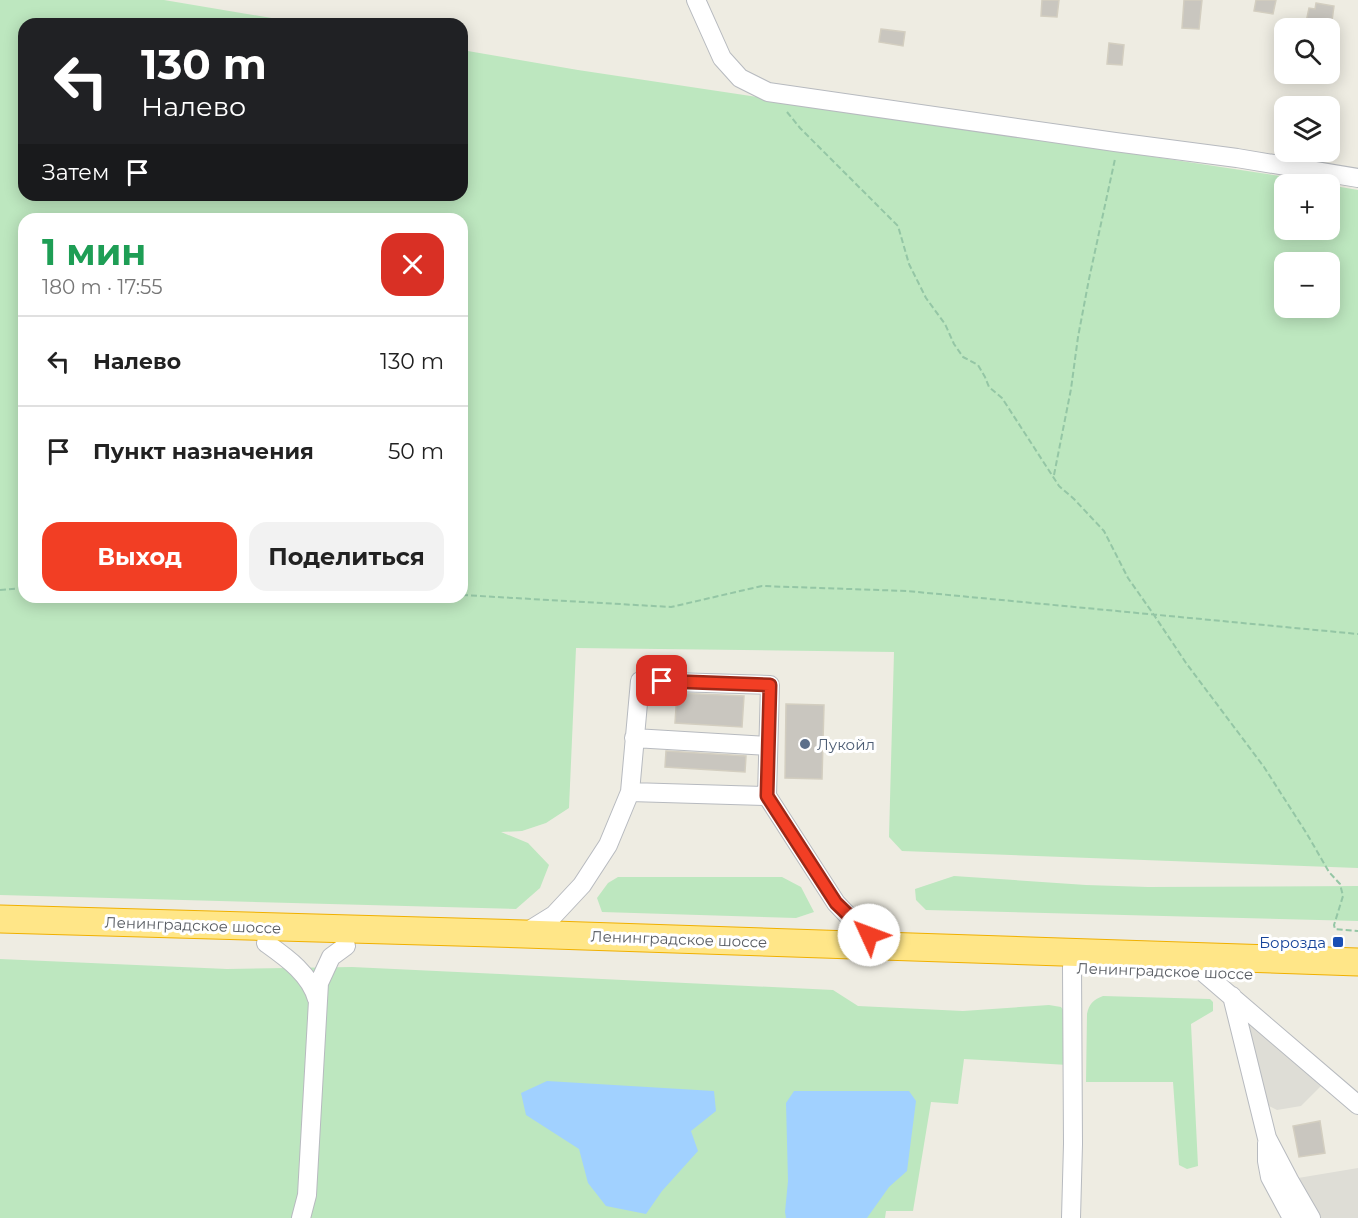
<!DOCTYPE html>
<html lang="ru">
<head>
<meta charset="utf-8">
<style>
  :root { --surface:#fff; --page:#f2f2f2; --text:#222; --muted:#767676; --line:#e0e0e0; --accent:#f23e24 }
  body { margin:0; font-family:Montserrat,sans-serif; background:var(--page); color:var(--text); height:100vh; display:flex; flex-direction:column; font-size:22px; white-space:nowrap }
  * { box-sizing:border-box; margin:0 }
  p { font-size:20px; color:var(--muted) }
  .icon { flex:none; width:33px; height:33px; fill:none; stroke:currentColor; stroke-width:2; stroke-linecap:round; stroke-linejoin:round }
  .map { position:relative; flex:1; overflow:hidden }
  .panel { position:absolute; left:18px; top:213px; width:450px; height:390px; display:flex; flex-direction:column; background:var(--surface); border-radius:18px; box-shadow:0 3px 15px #0003 }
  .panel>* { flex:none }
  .top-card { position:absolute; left:18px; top:18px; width:450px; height:183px; border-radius:18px; box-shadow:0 3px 15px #0003; background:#202124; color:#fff; overflow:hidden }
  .controls { position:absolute; left:1274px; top:18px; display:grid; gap:12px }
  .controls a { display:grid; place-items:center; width:66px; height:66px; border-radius:12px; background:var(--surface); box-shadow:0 3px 15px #0003; font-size:30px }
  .pin { position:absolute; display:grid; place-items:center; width:51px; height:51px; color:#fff; margin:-26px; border-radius:12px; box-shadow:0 3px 9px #0006 }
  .me { position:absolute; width:66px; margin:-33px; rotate:313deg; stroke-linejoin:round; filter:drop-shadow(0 0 4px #0008) }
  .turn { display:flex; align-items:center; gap:21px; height:126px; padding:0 24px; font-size:27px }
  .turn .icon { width:78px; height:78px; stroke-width:2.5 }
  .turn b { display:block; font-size:42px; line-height:51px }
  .then { display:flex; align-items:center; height:57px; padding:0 24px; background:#0003; gap:12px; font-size:22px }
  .round { display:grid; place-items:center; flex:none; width:63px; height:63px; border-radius:18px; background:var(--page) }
  .summary { display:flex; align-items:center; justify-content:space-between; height:102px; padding:0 24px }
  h1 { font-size:36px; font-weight:700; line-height:45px; color:#1e9e55 }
  .cta { display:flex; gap:12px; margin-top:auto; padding:12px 24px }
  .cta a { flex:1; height:69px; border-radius:18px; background:var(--accent); color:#fff; font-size:24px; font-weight:700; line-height:69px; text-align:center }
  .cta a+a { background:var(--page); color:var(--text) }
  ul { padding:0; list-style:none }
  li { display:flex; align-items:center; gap:18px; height:90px; padding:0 24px; border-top:2px solid var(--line) }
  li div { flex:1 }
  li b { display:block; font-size:22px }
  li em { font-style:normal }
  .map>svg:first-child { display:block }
  .industrial { fill:#deddd6 }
  .green { fill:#bde7bf; fill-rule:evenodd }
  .water { fill:#a1d1ff }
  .building { fill:#c9c6bf; stroke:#d3cec0; stroke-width:1.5 }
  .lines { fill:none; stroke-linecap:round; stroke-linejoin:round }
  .minor-casing { stroke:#b7babf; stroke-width:20 }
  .highway-casing { stroke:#f0b000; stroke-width:29 }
  .path { stroke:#94c6a5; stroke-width:2; stroke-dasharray:6 3; stroke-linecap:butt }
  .minor { stroke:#fff; stroke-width:18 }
  .highway { stroke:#ffe688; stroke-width:27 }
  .route-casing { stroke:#9d2817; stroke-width:15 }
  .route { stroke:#f23e24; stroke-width:10 }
  .service-dot { fill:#5c6f8a; stroke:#fff; stroke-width:2 }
  .transit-dot { fill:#1a4fb4; stroke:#fff; stroke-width:2 }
  .labels { text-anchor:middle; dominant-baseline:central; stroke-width:6; stroke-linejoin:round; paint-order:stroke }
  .service-label { font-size:15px; fill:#4e5e75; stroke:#fff; text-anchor:start }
  .street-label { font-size:15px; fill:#5a5e64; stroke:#fff }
  .transit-label { font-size:15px; fill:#164399; stroke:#fff; text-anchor:end }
</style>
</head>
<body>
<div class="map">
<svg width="1358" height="1218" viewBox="0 0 1358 1218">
  <rect width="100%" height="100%" fill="#eeece2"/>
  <!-- industrial -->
  <path class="industrial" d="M 1246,1019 L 1324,1083 L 1301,1106 L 1277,1110 L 1269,1106 Z
    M 1358,1168 L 1358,1218 L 1299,1218 L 1280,1181 Z"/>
  <!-- green -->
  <path class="green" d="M 0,0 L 164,0 L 307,24 L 24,24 L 24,195 L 462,195 L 462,50 L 578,70 L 1294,178 L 1329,184 L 1284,184 L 1284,230 L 1329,230 L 1329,185 L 1358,190 L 1358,868 L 902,851 L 889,837 L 894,652 L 576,648 L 569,808 L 546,823 L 522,831 L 501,832 L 528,843 L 549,865 L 540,888 L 516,909 L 0,895 ZM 24,219 L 462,219 L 462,597 L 24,597 ZM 1284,262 L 1329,262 L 1329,308 L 1284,308 Z
    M 954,876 L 1086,885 L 1148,887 L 1358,886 L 1358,921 L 926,910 L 916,900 L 915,889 Z
    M 618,877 L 782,877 L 801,887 L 814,912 L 796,918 L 602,912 L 597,898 L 608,883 Z
    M 0,959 L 227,969 L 352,967 L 833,990 L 858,1006 L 963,1011 L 1049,1005 L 1061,1007 L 1068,1016 L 1068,1065 L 964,1059 L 958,1104 L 931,1102 L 913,1211 L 886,1211 L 885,1218 L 0,1218 Z
    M 1103,996 L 1210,999 L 1213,1002 L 1213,1011 L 1191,1024 L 1198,1166 L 1187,1169 L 1179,1165 L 1173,1082 L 1086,1082 L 1087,1014 C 1089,1004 1093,1000 1103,996 Z"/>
  <!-- water -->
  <path class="water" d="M 547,1081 L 714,1091 L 716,1111 L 691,1131 L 698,1151 L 662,1191 L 646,1214 L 606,1206 L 588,1183 L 579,1149 L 526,1115 L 521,1093 Z
    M 794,1091 L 909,1091 L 916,1101 L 907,1171 L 889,1187 L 867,1218 L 786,1218 L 785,1212 L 788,1181 L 786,1103 Z"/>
  <!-- building -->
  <path class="building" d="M 1042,0 L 1059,0 L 1057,17 L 1041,16 Z
    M 1184,0 L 1202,0 L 1199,29 L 1182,28 Z
    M 1256,0 L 1276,0 L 1273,14 L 1254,11 Z
    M 1316,3 L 1334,6 L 1331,28 L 1313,28 L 1314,23 L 1306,22 L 1309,8 L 1315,9 Z
    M 881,29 L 905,32 L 903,46 L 879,42 Z
    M 1109,43 L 1124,45 L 1122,65 L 1107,64 Z
    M 677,693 L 744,696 L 742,727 L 675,723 Z
    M 786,704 L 824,705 L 822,779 L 785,778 Z
    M 666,751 L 746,756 L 745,772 L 665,767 Z
    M 1320,1121 L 1325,1153 L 1299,1157 L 1293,1126 Z"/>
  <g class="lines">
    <!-- minor casing -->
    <g class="minor-casing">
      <path id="minor" d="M 696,0 L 722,58 L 740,78 L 768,92 L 1115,142 L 1237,158 L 1358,178
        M 634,738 L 768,746
        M 630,792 L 767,796
        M 525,933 L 554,915 L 582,885 L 608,845 L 630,792 L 640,681 L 770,685 L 767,796 L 836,903 L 856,924 L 882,946
        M 266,943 C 287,958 310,974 317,999
        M 1204,973 L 1358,1105
        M 1232,996 L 1267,1138 L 1289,1180 L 1311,1218
        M 1267,1143 L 1267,1161 L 1270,1177 L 1292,1218
        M 301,1218 L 307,1195 L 319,983 L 331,957 L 346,946
        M 1071,1218 L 1073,1144 L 1072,967"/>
    </g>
    <!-- highway casing -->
    <g class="highway-casing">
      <path id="highway" d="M 0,919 L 524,934 L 1358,962"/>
    </g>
    <!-- path -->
    <path class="path" d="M 787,112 L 800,128 L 898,226 L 909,264 L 926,298 L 945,324 L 954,344 L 963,357 L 978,365 L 985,377 L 989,387 L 1002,398 L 1059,486 L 1074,499 L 1104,531 L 1128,578 L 1154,615 L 1186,663 L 1264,767 L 1307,834 L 1329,872 L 1340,884 L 1343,896 L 1334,925 L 1335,929 L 1358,931
      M 1054,475 L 1071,389 L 1078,337 L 1089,279 L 1115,159
      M 0,590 L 24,588
      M 462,595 L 671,607 L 762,586 L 907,591 L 1358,634"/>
    <!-- minor -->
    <use href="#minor" class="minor"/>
    <!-- highway -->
    <use href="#highway" class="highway"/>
  </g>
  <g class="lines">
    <!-- route casing -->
    <g class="route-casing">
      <path id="route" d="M 662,681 L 770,685 L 767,796 L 836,903 L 869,935"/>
    </g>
    <!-- route -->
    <use href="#route" class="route"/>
  </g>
  <!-- markers -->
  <circle class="service-dot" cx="805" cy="744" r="6"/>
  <rect class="transit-dot" x="1332" y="936" width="12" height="12" rx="3"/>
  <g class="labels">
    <!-- service labels -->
    <g class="service-label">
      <text x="817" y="744">Лукойл</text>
    </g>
    <!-- street labels -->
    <g class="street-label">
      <text transform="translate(193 925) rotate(2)">Ленинградское шоссе</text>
      <text transform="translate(679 939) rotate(2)">Ленинградское шоссе</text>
      <text transform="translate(1165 971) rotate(2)">Ленинградское шоссе</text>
    </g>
    <!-- transit labels -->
    <g class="transit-label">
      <text x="1326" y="942">Борозда</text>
    </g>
  </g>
</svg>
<div class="controls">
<a><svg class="icon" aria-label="search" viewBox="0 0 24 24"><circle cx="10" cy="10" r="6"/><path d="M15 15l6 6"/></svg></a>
<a><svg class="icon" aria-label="layers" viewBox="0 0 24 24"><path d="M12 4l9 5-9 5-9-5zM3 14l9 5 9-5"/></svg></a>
<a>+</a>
<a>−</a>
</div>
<div class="pin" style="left:662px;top:681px;background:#d93025"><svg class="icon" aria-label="arrive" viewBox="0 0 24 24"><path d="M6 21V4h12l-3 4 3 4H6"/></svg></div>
<svg class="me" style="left:869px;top:935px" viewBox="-20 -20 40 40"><circle r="19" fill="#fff"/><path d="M0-13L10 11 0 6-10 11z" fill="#f23e24"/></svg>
<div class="top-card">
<div class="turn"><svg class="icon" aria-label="left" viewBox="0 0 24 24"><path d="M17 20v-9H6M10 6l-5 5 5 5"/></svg><div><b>130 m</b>Налево</div></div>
<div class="then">Затем<svg class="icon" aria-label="arrive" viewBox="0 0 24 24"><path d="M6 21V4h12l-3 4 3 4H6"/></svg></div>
</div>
<section class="panel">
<div class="summary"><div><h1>1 мин</h1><p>180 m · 17:55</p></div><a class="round" style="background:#d93025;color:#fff"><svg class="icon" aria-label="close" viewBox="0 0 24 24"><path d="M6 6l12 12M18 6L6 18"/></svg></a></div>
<ul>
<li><svg class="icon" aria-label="left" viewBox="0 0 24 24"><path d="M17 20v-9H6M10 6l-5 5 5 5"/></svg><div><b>Налево</b></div><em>130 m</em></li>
<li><svg class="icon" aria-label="arrive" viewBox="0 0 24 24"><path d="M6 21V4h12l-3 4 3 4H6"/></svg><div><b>Пункт назначения</b></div><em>50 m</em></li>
</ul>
<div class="cta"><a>Выход</a><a>Поделиться</a></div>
</section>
</div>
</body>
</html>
